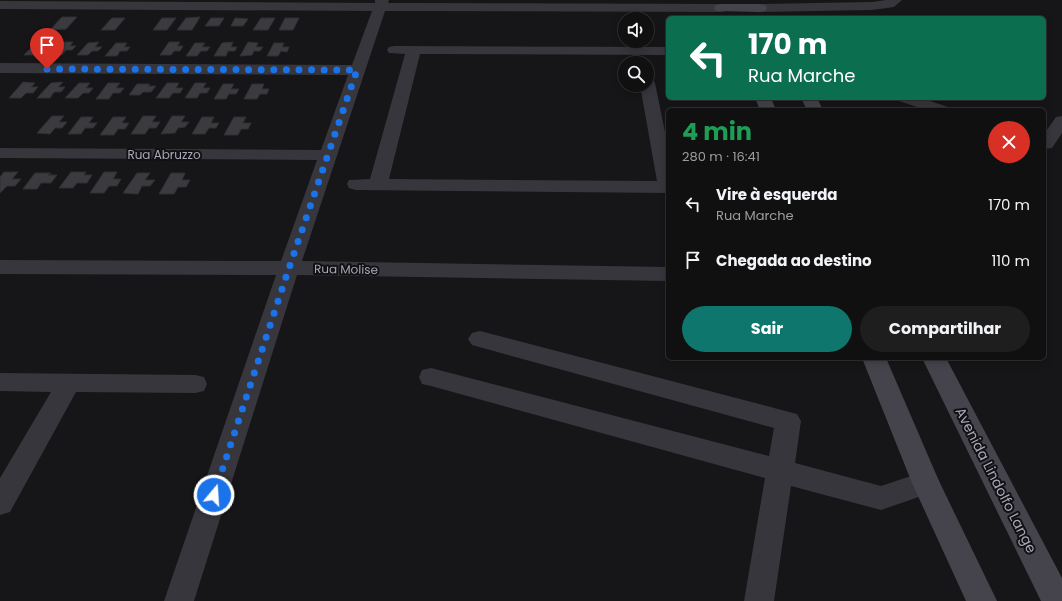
<!DOCTYPE html>
<html lang="pt">
<head>
<meta charset="utf-8">
<style>
  :root { --surface:#101011; --page:#1e1e1f; --text:#f1f3f6; --muted:#9c9d9f; --line:#303031; --accent:#0f766e }
  body { margin:0; font-family:Poppins,sans-serif; background:var(--page); color:var(--text); height:100vh; display:flex; flex-direction:column; font-size:15px; white-space:nowrap }
  * { box-sizing:border-box; margin:0 }
  p { font-size:13px; color:var(--muted) }
  .icon { flex:none; width:22px; height:22px; fill:none; stroke:currentColor; stroke-width:2; stroke-linecap:round; stroke-linejoin:round }
  .map { position:relative; flex:1; overflow:hidden }
  .side { position:absolute; left:666px; top:108px; width:380px; height:252px; display:flex; flex-direction:column; background:var(--surface); border-radius:6px; box-shadow:0 2px 10px #0003,0 0 0 1px var(--line) }
  .side>* { flex:none }
  .top-card { position:absolute; left:666px; top:16px; width:380px; height:84px; border-radius:6px; box-shadow:0 2px 10px #0003,0 0 0 1px var(--line); background:#0b6e4f; color:#fff; overflow:hidden }
  .tools { position:absolute; left:618px; top:12px; display:grid; gap:8px }
  .tools a { display:grid; place-items:center; width:36px; height:36px; border-radius:50%; background:var(--surface); box-shadow:0 2px 10px #0003,0 0 0 1px var(--line); font-size:20px }
  .pin { position:absolute; display:grid; place-items:center; width:34px; height:34px; color:#fff; margin:-41px -17px; border-radius:50% 50% 50% 0; rotate:-45deg; box-shadow:0 0 4px #0007 }
  .pin .icon { rotate:45deg }
  .me { position:absolute; width:44px; margin:-22px; rotate:18deg; stroke-linejoin:round; filter:drop-shadow(0 0 3px #0008) }
  .turn { display:flex; align-items:center; gap:14px; height:84px; padding:0 16px; font-size:18px }
  .turn .icon { width:52px; height:52px; stroke-width:2.5 }
  .turn b { display:block; font-size:28px; line-height:34px }
  .round { display:grid; place-items:center; flex:none; width:42px; height:42px; border-radius:21px; background:var(--page) }
  .overview { display:flex; align-items:center; justify-content:space-between; height:68px; padding:0 16px }
  h1 { font-size:24px; font-weight:700; line-height:30px; color:#1e9e55 }
  .button { display:flex; gap:8px; margin-top:auto; padding:8px 16px }
  .button a { flex:1; height:46px; border-radius:24px; background:var(--accent); color:#fff; font-size:16px; font-weight:700; line-height:46px; text-align:center }
  .button a+a { background:var(--page); color:var(--text) }
  ul { padding:0; list-style:none }
  li { display:flex; align-items:center; gap:12px; height:56px; padding:0 16px }
  li div { flex:1 }
  li b { display:block; font-size:15px }
  li em { font-style:normal }
  .map>svg:first-child { display:block }
  .building { fill:#3b3a3f; stroke:#312f33 }
  .lines { fill:none; stroke-linecap:round; stroke-linejoin:round }
  .street { fill:#37363c; fill-rule:evenodd }
  .secondary { fill:#45444c; fill-rule:evenodd }
  .route { stroke:#1a73e8; stroke-width:7; stroke-dasharray:0 12.6 }
  .labels { text-anchor:middle; dominant-baseline:central; stroke-width:4; stroke-linejoin:round; paint-order:stroke }
  .street-label { font-size:12px; fill:#a8a7b7; stroke:#111012 }
  .near-street-label { font-size:14px; fill:#a8a7b7; stroke:#111012 }
</style>
</head>
<body>
<div class="map">
<svg width="1062" height="601" viewBox="0 0 1062 601">
  <rect width="100%" height="100%" fill="#161517"/>
  <!-- building -->
  <path class="building" d="M 62,17 L 77,17 L 66,29 L 50,30 Z
    M 200,17 L 192,30 L 177,30 L 186,18 Z
    M 112,18 L 125,18 L 115,30 L 101,30 Z
    M 162,18 L 176,18 L 167,30 L 153,30 Z
    M 211,18 L 224,18 L 219,26 L 205,26 Z
    M 235,18 L 248,19 L 243,26 L 231,26 Z
    M 261,18 L 275,18 L 268,30 L 253,30 Z
    M 285,18 L 299,18 L 293,30 L 279,30 Z
    M 37,42 L 48,42 L 44,46 L 51,46 L 47,51 L 40,51 L 36,55 L 24,55 Z
    M 63,42 L 73,42 L 70,46 L 76,46 L 72,50 L 66,50 L 62,55 L 50,55 Z
    M 99,42 L 95,47 L 102,47 L 98,51 L 92,51 L 88,55 L 77,55 L 88,43 Z
    M 169,42 L 180,42 L 177,46 L 183,46 L 180,51 L 174,51 L 171,55 L 160,55 Z
    M 233,42 L 231,47 L 237,47 L 235,51 L 228,51 L 226,56 L 214,56 L 222,43 Z
    M 248,42 L 258,43 L 256,47 L 263,47 L 260,51 L 254,51 L 252,55 L 240,56 Z
    M 116,43 L 127,43 L 124,47 L 130,47 L 127,51 L 120,51 L 117,56 L 105,56 Z
    M 195,43 L 205,43 L 202,47 L 210,47 L 207,51 L 201,51 L 197,56 L 186,56 Z
    M 274,43 L 284,43 L 282,47 L 289,47 L 287,52 L 281,51 L 278,56 L 267,56 Z
    M 23,82 L 35,83 L 31,87 L 38,87 L 33,93 L 26,93 L 21,98 L 9,98 Z
    M 63,82 L 58,87 L 65,87 L 61,92 L 54,92 L 50,98 L 37,98 L 51,83 Z
    M 79,83 L 90,83 L 86,88 L 93,88 L 89,93 L 83,93 L 78,98 L 65,98 Z
    M 108,83 L 120,83 L 116,88 L 124,88 L 120,93 L 113,93 L 109,99 L 96,99 Z
    M 167,83 L 179,83 L 176,88 L 183,88 L 180,93 L 173,93 L 169,98 L 156,98 Z
    M 195,83 L 206,83 L 203,88 L 210,88 L 207,93 L 200,93 L 197,98 L 185,98 Z
    M 137,84 L 150,84 L 148,86 L 156,86 L 151,92 L 143,92 L 140,95 L 129,95 Z
    M 223,84 L 234,84 L 231,89 L 239,89 L 236,94 L 229,94 L 226,99 L 214,99 Z
    M 252,84 L 264,84 L 262,89 L 269,89 L 267,94 L 260,94 L 257,99 L 244,99 Z
    M 52,116 L 64,116 L 59,122 L 67,122 L 62,128 L 55,128 L 50,134 L 37,133 Z
    M 143,116 L 156,116 L 152,122 L 160,122 L 156,128 L 149,128 L 145,134 L 131,134 Z
    M 172,116 L 185,116 L 181,122 L 189,122 L 185,127 L 178,128 L 175,133 L 161,134 Z
    M 81,117 L 93,117 L 89,123 L 97,123 L 93,128 L 85,128 L 81,134 L 68,134 Z
    M 113,117 L 126,117 L 122,123 L 129,123 L 125,129 L 118,129 L 114,135 L 100,135 Z
    M 202,117 L 214,117 L 211,123 L 219,123 L 216,128 L 209,128 L 205,134 L 192,134 Z
    M 234,117 L 246,117 L 243,123 L 251,123 L 248,129 L 241,129 L 238,135 L 224,135 Z
    M 4,172 L 18,172 L 12,179 L 21,179 L 15,186 L 7,186 L 0,193 L 0,177 Z
    M 71,172 L 86,172 L 84,175 L 92,175 L 87,183 L 77,183 L 73,188 L 59,188 Z
    M 104,172 L 117,172 L 113,179 L 121,179 L 117,186 L 109,186 L 104,193 L 90,193 Z
    M 35,173 L 51,173 L 48,175 L 57,175 L 51,183 L 41,183 L 37,189 L 23,189 Z
    M 137,173 L 150,173 L 145,180 L 155,180 L 150,186 L 142,186 L 138,194 L 123,193 Z
    M 171,173 L 185,173 L 182,180 L 190,180 L 186,187 L 178,187 L 174,194 L 159,194 Z"/>
  <g class="lines">
    <!-- street -->
    <path class="street" d="M 375,0 L 389,0 L 388,3 L 721,4 L 726,5 L 728,8 L 726,11 L 721,12 L 385,11 L 302,261 L 668,267 L 668,281 L 297,275 L 194,601 L 164,601 L 276,275 L 0,274 L 0,260 L 281,261 L 317,160 L 0,158 L 0,148 L 321,150 L 348,75 L 0,73 L 0,63 L 352,65 L 372,11 L 0,9 L 0,1 L 375,3 Z
      M 886,0 L 902,0 L 894,7 L 872,10 L 760,12 L 755,11 L 753,8 L 755,5 L 760,4 L 872,2 Z
      M 394,46 L 668,47 L 668,55 L 420,54 L 389,179 L 657,181 L 640,85 L 647,85 L 647,78 L 653,80 L 655,83 L 668,147 L 668,193 L 356,190 L 349,188 L 347,184 L 349,180 L 370,179 L 405,54 L 389,53 L 387,50 L 389,47 Z
      M 897,98 L 921,98 L 948,107 L 950,110 L 926,110 L 899,101 Z
      M 1062,116 L 1062,133 L 1052,148 L 1044,149 L 1044,134 L 1056,117 Z
      M 480,331 L 797,414 L 801,421 L 795,463 L 881,486 L 926,471 L 936,475 L 940,483 L 936,491 L 881,510 L 791,486 L 774,601 L 744,601 L 765,478 L 431,386 L 422,384 L 419,377 L 422,370 L 431,368 L 769,456 L 774,428 L 472,345 L 468,339 L 472,333 Z
      M 0,373 L 195,375 L 204,377 L 207,384 L 204,391 L 195,393 L 76,392 L 10,512 L 0,515 L 0,478 L 51,392 L 0,391 Z"/>
    <!-- secondary -->
    <path class="secondary" d="M 721,4 L 760,4 L 765,5 L 767,8 L 765,11 L 760,12 L 716,11 L 714,8 L 716,5 Z
      M 755,98 L 771,98 L 776,110 L 760,110 Z
      M 801,98 L 817,98 L 823,110 L 807,110 Z
      M 862,358 L 886,358 L 939,481 L 997,601 L 966,601 L 912,483 Z
      M 922,358 L 946,358 L 1062,578 L 1062,601 L 1041,601 Z"/>
  </g>
  <g class="lines">
    <!-- route -->
    <path class="route" d="M 47,69 L 357,70 L 289,268 L 214,495"/>
  </g>
  <g class="labels">
    <!-- street labels -->
    <g class="street-label">
      <text x="164" y="154">Rua Abruzzo</text>
      <text transform="translate(346 269) rotate(1)">Rua Molise</text>
    </g>
    <!-- near-street labels -->
    <g class="near-street-label">
      <text transform="translate(996 480) rotate(63)">Avenida Lindolfo Lange</text>
    </g>
  </g>
</svg>
<div class="tools">
<a><svg class="icon" aria-label="sound" viewBox="0 0 24 24"><path d="M4 9h4l5-4v14l-5-4H4zM17 9q2 3 0 6"/></svg></a>
<a><svg class="icon" aria-label="search" viewBox="0 0 24 24"><circle cx="10" cy="10" r="6"/><path d="M15 15l6 6"/></svg></a>
</div>
<div class="pin" style="left:47px;top:69px;background:#d93025"><svg class="icon" aria-label="arrive" viewBox="0 0 24 24"><path d="M6 21V4h12l-3 4 3 4H6"/></svg></div>
<svg class="me" style="left:214px;top:495px" viewBox="-20 -20 40 40"><circle r="17" fill="#1a73e8" stroke="#fff" stroke-width="3"/><path d="M0-11L8 9 0 5-8 9z" fill="#fff"/></svg>
<div class="top-card">
<div class="turn"><svg class="icon" aria-label="left" viewBox="0 0 24 24"><path d="M17 20v-9H6M10 6l-5 5 5 5"/></svg><div><b>170 m</b>Rua Marche</div></div>
</div>
<section class="side">
<div class="overview"><div><h1>4 min</h1><p>280 m · 16:41</p></div><a class="round" style="background:#d93025;color:#fff"><svg class="icon" aria-label="close" viewBox="0 0 24 24"><path d="M6 6l12 12M18 6L6 18"/></svg></a></div>
<ul>
<li><svg class="icon" aria-label="left" viewBox="0 0 24 24"><path d="M17 20v-9H6M10 6l-5 5 5 5"/></svg><div><b>Vire à esquerda</b><p>Rua Marche</p></div><em>170 m</em></li>
<li><svg class="icon" aria-label="arrive" viewBox="0 0 24 24"><path d="M6 21V4h12l-3 4 3 4H6"/></svg><div><b>Chegada ao destino</b></div><em>110 m</em></li>
</ul>
<div class="button"><a>Sair</a><a>Compartilhar</a></div>
</section>
</div>
</body>
</html>
